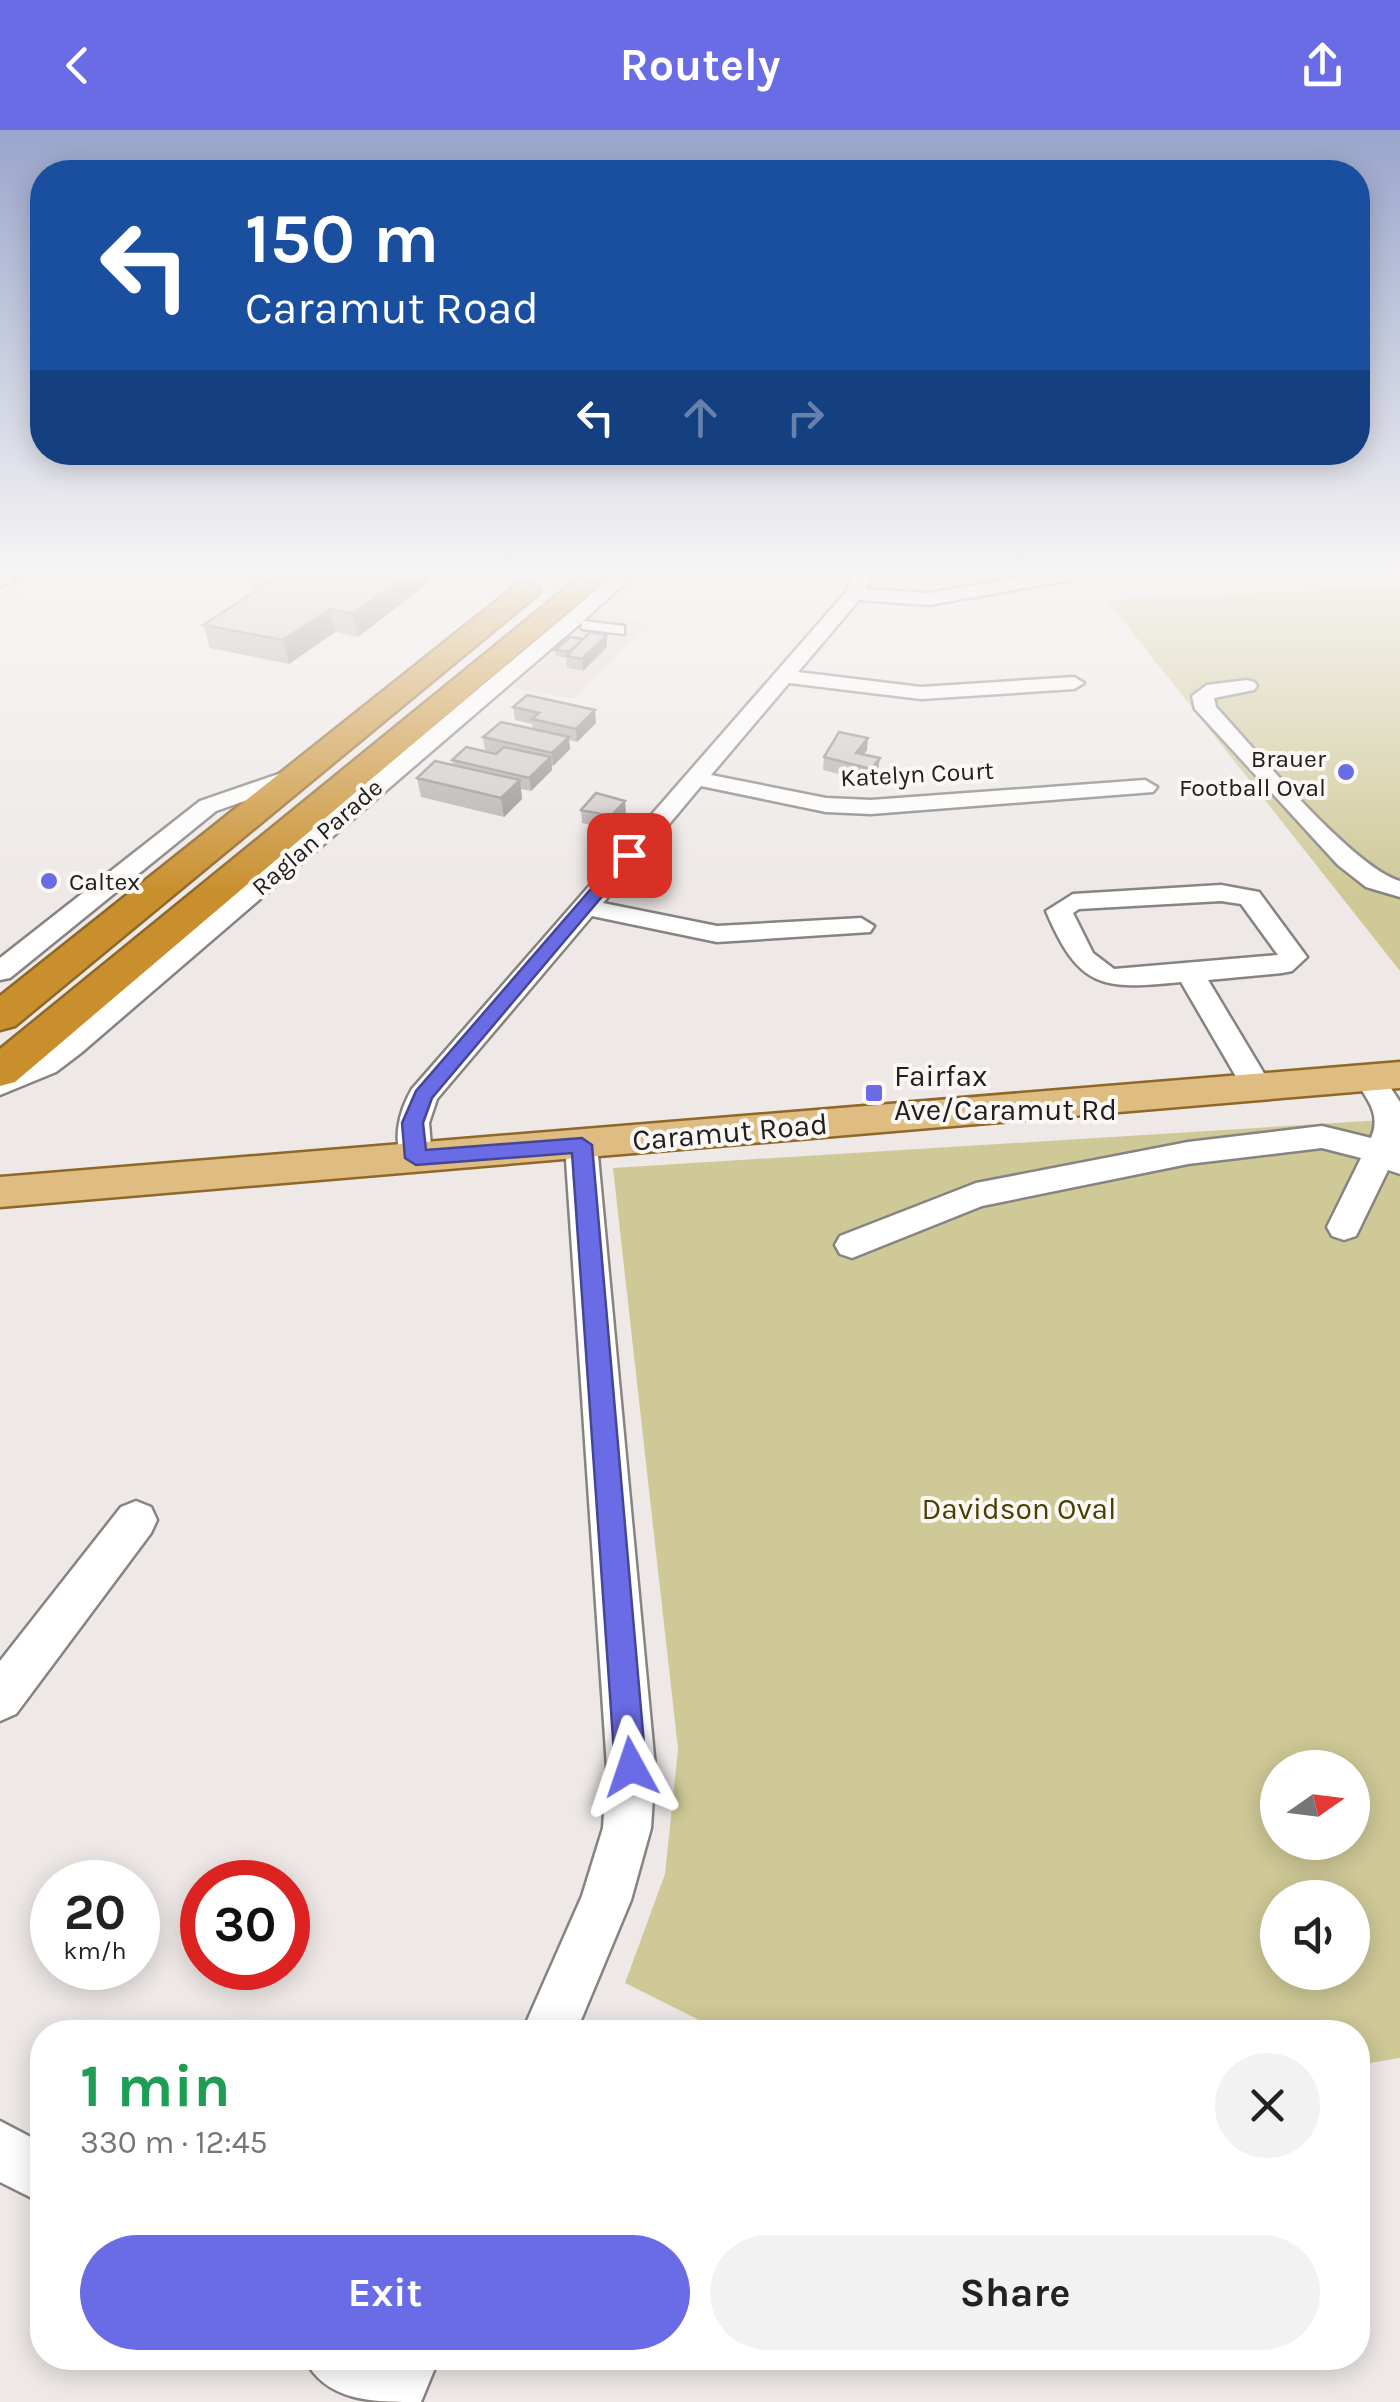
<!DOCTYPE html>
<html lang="en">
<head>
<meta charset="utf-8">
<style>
  :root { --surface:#fff; --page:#f2f2f2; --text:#222; --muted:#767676; --accent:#6a6ce5 }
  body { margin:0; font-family:Karla,sans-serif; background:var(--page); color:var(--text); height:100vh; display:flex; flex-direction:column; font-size:38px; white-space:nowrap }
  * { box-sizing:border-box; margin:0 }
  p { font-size:32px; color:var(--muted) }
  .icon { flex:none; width:55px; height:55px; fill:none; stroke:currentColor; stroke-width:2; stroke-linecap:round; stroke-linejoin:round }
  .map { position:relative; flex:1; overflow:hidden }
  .side { position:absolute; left:30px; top:1890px; width:1340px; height:350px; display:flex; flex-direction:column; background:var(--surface); border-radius:40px; box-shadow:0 5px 25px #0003 }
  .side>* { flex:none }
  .banner { position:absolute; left:30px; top:30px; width:1340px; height:305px; border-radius:40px; box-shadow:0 5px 25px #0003; background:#1a4fa0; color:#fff; overflow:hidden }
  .needle { width:65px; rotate:76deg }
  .buttons { position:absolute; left:1260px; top:1620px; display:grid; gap:20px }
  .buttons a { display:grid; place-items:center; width:110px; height:110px; border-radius:50%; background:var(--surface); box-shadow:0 5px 25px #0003; font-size:50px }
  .speed { position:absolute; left:30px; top:1730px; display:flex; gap:20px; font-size:50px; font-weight:700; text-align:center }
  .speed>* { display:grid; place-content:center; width:130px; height:130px; border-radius:50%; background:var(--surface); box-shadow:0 5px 25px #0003; line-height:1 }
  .speed small { font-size:25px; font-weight:400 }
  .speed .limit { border:15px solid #d22; background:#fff; color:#111 }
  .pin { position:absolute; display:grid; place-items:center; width:85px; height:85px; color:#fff; margin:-42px; border-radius:20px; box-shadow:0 5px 15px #0006 }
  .me { position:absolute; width:110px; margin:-55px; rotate:355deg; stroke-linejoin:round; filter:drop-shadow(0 0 8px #0008) }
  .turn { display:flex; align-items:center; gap:35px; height:210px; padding:0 50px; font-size:45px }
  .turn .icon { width:130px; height:130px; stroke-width:2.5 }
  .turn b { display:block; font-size:70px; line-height:85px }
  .lanes { display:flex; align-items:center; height:95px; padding:0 50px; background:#0003; justify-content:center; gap:50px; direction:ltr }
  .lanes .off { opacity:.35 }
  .round { display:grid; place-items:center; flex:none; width:105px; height:105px; border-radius:52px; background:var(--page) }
  .overview { display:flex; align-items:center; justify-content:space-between; height:170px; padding:0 50px }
  h1 { font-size:60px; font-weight:700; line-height:75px; color:#1e9e55 }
  .button { display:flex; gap:20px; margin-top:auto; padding:20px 50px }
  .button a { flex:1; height:115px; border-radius:60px; background:var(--accent); color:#fff; font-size:40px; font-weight:700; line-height:115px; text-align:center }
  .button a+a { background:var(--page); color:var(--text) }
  header { display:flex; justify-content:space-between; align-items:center; height:130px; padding:0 50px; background:var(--accent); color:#fff; font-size:45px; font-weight:700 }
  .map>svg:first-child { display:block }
  .built { fill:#e7dbd5 }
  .green { fill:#cfc997; fill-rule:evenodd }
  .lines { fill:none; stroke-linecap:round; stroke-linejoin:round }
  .minor-casing { stroke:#878381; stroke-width:5 }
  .major-casing { stroke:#8f6828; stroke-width:5 }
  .highway-casing { stroke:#8f6828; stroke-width:5 }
  .minor { fill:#fff; fill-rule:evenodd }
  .major { fill:#dfbc81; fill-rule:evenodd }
  .highway { fill:#c98f2d; fill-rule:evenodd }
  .rail-casing { stroke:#6a6766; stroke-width:8 }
  .rail { stroke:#fbf7f4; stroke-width:5; stroke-dasharray:14; stroke-linecap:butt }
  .wall { fill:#b2aead }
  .shaded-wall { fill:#918d8d }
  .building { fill:#cfcac9; stroke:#918d8d; stroke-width:2.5 }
  .route { fill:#6a6ce5; stroke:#454695; stroke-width:2.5 }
  .poi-dot { fill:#6a6ce5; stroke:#fbf7f4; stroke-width:4 }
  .labels { text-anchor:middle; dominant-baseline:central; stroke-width:8; stroke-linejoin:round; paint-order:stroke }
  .far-poi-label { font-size:25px; fill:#22201f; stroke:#fbf7f4; text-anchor:end }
  .far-street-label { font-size:25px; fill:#22201f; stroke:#fbf7f4 }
  .poi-label { font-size:30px; fill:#22201f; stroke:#fbf7f4; text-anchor:start }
  .street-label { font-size:30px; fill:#22201f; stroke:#fbf7f4 }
  .park-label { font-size:30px; fill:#484000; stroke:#fbf7f4 }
</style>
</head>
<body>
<header><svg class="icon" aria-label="back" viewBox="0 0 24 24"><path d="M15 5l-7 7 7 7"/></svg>Routely<svg class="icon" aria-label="share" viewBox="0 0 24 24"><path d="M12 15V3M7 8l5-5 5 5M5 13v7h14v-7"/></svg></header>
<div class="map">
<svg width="1400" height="2272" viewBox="0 0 1400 2272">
  <rect width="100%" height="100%" fill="#eee9e7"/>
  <!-- built -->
  <path class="built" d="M 0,445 L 82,445 L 0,474 Z
    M 596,482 L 649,493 L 574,569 L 512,558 Z"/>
  <!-- green -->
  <path class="green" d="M 1400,456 L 1400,841 L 1107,470 Z
    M 1400,989 L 1400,1928 L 1358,1935 L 1358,1902 L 723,1902 L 625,1853 L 665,1744 L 678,1619 L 613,1038 ZM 1278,1638 L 1352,1638 L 1352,1712 L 1278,1712 ZM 1278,1768 L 1352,1768 L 1352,1842 L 1278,1842 Z"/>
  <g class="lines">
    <!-- minor casing -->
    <g class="minor-casing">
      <path id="minor" d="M 614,445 L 634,445 L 583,491 L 624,496 L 624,504 L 582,499 L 582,492 L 81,923 L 56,942 L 0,965 L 0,943 L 34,928 L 61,909 Z
        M 854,445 L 872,445 L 866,459 L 929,463 L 1035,445 L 1078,445 L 1069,450 L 929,475 L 859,470 L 798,542 L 921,557 L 1074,547 L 1084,553 L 1074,559 L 921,569 L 789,553 L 711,645 L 826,668 L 871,670 L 1145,650 L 1157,657 L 1153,662 L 871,684 L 826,682 L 701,656 L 603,773 L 717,796 L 861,788 L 874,796 L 870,802 L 717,812 L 592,786 L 437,969 L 429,993 L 432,1028 L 427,1036 L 416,1039 L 405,1036 C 391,1012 399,981 412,959 L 846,462 Z
        M 1247,550 L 1254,552 L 1257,556 L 1254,560 L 1214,568 L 1216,577 C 1254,618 1353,738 1400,751 L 1400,767 L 1366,757 L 1338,735 L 1195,579 L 1192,566 L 1207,555 Z
        M 296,638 L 307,645 L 304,650 L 216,681 L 10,848 L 0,850 L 0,828 L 200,671 Z
        M 1221,755 L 1259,762 L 1307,827 L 1292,841 L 1282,843 L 1208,850 L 1271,955 L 1267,962 L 1245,962 L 1181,852 C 1102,860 1079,859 1046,781 L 1073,764 ZM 1221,771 L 1241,774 L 1278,825 L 1114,839 L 1093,823 L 1073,783 L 1079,779 Z
        M 1368,937 L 1379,940 L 1400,972 L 1400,1044 L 1388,1040 L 1356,1106 L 1344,1110 L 1332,1106 L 1327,1097 L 1361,1028 L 1322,1018 L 1188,1034 L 982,1076 L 852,1128 L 840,1124 L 835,1115 L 840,1106 L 976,1053 L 1188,1012 L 1322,996 L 1371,1008 C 1382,983 1366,968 1353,947 L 1357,940 Z
        M 581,1004 L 592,1007 L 597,1015 L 655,1637 L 651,1698 L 631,1770 L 576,1902 L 522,1902 L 582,1766 L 603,1698 L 607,1637 L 565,1015 L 570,1007 Z
        M 136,1371 L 151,1377 L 157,1390 L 151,1403 L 16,1584 L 0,1591 L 0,1531 L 121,1377 Z
        M 0,1991 L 42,2013 L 42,2073 L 0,2052 Z
        M 304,2228 L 439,2228 L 421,2272 C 372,2272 326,2272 304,2228 Z"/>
    </g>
    <!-- major casing -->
    <g class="major-casing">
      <path id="major" d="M 1400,932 L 1400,958 L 0,1077 L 0,1047 Z"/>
    </g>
    <!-- highway casing -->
    <g class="highway-casing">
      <path id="highway" d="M 582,445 L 611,445 L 15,952 L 0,956 L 0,919 Z
        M 528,451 L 541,459 L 537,465 L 15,896 L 0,900 L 0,866 L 519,453 Z"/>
    </g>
    <!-- minor -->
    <use href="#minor" class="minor"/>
    <!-- major -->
    <use href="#major" class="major"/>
    <!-- highway -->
    <use href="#highway" class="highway"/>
    <!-- rail casing -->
    <g class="rail-casing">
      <path id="rail" d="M 0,454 L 26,445"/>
    </g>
    <!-- rail -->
    <use href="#rail" class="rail"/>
  </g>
  <!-- wall -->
  <path class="wall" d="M 252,447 L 428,453 L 358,507 L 335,502 L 289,534 L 210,518 L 203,495 L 256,461 Z
    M 607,505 L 607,517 L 583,541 L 567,538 L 566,528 L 556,526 L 555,520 L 583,509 Z
    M 513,577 L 596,593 L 577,612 L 569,610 L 570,619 L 553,636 L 552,635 L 552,640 L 531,661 L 521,659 L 522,669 L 504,687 L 421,667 L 417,648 L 453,635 L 452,630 L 496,624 L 498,623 L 485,620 L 483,607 L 533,599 L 532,594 L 515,590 Z
    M 867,620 L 864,624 L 878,640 L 870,652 L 823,640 L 824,627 Z
    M 581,680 L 626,684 L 611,699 L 582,693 Z"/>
  <!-- shaded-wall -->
  <path class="shaded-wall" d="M 405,445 L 427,445 L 428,453 L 358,507 L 353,484 Z
    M 330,479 L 335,502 L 289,534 L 283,510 Z
    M 607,505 L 607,517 L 583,541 L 582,529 Z
    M 595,580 L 596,593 L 577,612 L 576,599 Z
    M 569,607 L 570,619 L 553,636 L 552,623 Z
    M 868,608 L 867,620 L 855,636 L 856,623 Z
    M 551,627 L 552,640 L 531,661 L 529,648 Z
    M 880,628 L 878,640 L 870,652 L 871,639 Z
    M 520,650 L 522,669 L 504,687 L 501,668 Z
    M 625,671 L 626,684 L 611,699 L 611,686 Z"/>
  <!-- building -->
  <path class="building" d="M 255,445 L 405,445 L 353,484 L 330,479 L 283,510 L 203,495 L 271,451 L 252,447 Z
    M 590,502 L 607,505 L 582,529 L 566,526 Z
    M 570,507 L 583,509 L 569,522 L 555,520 Z
    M 527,565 L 595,580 L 576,599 L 532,589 L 539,583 L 513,577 Z
    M 501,592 L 569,607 L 552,623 L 483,607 Z
    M 839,602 L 868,608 L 856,623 L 880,628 L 871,639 L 824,627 Z
    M 466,617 L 496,624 L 504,617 L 551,627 L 529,648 L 452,630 Z
    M 435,631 L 520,650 L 501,668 L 417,648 Z
    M 596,663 L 625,671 L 611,686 L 581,680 Z"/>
  <!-- sky -->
  <linearGradient id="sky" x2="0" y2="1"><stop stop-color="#99a5cb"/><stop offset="0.58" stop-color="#f7f5f4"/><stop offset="1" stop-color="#f7f5f4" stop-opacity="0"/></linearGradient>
  <rect width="1400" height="763" fill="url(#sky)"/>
  <!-- route -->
  <path class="route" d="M 623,722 L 637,725 L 432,968 L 423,993 L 426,1020 L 582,1008 L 592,1015 L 646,1637 L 642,1648 L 631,1652 L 620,1648 L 615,1637 L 572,1023 L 416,1035 L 405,1028 L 402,993 L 416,961 Z"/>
  <!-- markers -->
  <g class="poi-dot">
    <circle cx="1346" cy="642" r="10"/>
    <circle cx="49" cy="751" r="10"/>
    <rect x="864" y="953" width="20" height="20" rx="5"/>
  </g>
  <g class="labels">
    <!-- far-poi labels -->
    <g class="far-poi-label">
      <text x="1326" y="628">Brauer<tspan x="1326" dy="29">Football Oval</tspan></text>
      <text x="69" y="751" text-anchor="start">Caltex</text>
    </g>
    <!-- far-street labels -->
    <g class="far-street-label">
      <text transform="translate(917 644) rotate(-3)">Katelyn Court</text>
      <text transform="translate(317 707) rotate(-41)">Raglan Parade</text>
    </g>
    <!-- poi labels -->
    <g class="poi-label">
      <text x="894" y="946">Fairfax<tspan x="894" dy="34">Ave/Caramut Rd</tspan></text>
    </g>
    <!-- street labels -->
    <g class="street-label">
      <text transform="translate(730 1002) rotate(-5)">Caramut Road</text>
    </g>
    <!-- park labels -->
    <g class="park-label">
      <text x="1019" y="1379">Davidson Oval</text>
    </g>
  </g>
</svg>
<div class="buttons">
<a><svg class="needle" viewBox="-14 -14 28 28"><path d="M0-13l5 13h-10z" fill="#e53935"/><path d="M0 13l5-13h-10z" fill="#767676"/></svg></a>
<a><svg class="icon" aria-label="sound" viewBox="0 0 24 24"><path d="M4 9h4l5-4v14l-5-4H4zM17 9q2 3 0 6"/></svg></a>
</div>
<div class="speed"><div>20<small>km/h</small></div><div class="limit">30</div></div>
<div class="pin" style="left:629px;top:725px;background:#d93025"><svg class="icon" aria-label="arrive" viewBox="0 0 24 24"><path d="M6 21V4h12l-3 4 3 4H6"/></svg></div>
<svg class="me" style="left:631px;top:1637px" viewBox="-20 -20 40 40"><path d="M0-17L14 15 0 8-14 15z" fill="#6a6ce5" stroke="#fff" stroke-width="4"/></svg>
<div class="banner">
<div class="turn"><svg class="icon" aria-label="left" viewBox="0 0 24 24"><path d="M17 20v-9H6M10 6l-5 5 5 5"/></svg><div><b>150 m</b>Caramut Road</div></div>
<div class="lanes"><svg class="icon" aria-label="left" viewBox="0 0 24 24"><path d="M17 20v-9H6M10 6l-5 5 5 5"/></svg><svg class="icon off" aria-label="ahead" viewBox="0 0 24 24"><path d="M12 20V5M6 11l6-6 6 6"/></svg><svg class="icon off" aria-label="right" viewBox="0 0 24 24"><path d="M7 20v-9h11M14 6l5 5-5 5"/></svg></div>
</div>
<section class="side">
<div class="overview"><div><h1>1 min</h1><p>330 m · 12:45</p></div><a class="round"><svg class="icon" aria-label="close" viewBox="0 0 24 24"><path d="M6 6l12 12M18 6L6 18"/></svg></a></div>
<div class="button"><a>Exit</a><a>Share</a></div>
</section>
</div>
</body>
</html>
